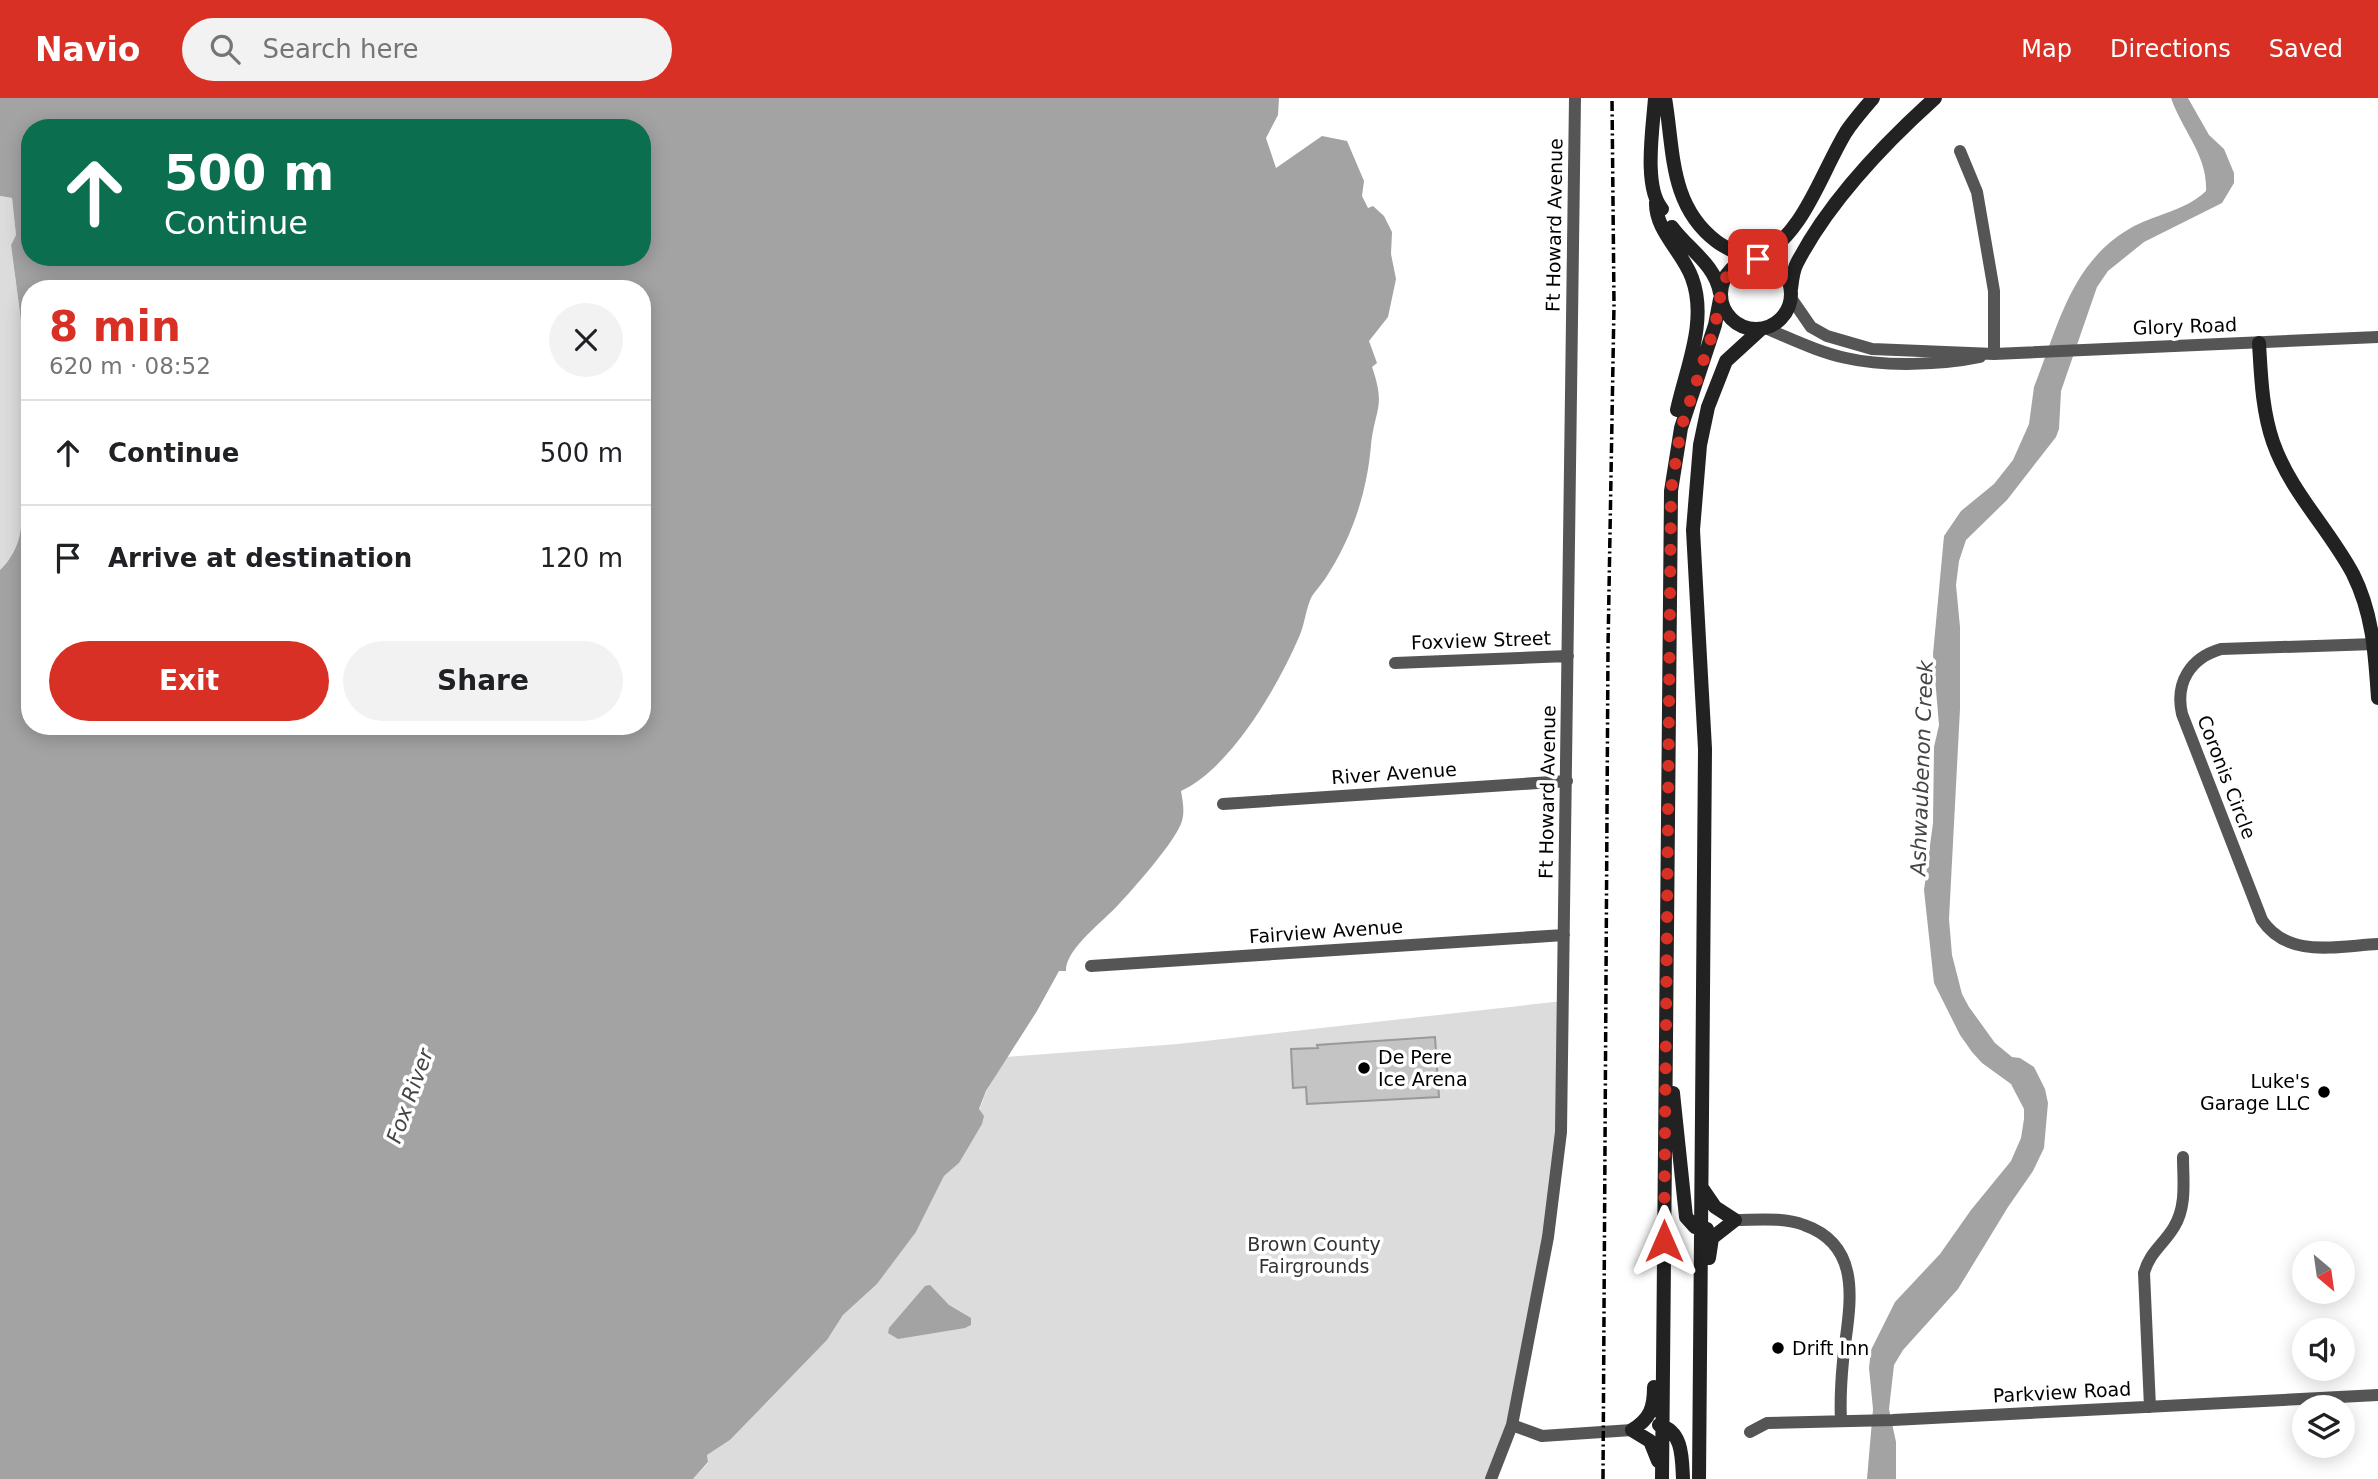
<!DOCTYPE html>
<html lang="en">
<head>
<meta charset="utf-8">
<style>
  :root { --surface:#fff; --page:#f2f2f2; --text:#202124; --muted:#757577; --line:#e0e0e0; --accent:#d93025 }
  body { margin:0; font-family:"DejaVu Sans",sans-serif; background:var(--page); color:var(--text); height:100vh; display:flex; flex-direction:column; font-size:26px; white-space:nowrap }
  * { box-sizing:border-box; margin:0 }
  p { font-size:23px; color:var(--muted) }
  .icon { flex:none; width:38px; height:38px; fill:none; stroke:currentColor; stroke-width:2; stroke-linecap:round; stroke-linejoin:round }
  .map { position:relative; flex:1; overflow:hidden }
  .drawer { position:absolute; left:21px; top:182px; width:630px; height:455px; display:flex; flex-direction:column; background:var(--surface); border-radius:28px; box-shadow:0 4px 18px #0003 }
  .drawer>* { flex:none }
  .banner { position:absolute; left:21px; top:21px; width:630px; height:147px; border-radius:28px; box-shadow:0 4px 18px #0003; background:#0b6e4f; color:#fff; overflow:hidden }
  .needle { width:46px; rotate:151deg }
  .fabs { position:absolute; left:2292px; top:1143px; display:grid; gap:14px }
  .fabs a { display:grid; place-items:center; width:63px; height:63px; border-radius:50%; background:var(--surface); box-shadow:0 4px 18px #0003; font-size:35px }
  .pin { position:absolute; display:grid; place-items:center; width:60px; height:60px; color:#fff; margin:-30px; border-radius:14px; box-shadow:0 4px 10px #0006 }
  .me { position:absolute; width:77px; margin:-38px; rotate:0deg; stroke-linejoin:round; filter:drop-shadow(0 0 5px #0008) }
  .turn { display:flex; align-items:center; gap:24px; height:147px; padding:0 28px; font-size:32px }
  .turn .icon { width:91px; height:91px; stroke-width:2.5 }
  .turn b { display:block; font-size:49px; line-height:60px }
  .round { display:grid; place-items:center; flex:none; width:74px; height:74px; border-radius:37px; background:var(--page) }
  .overview { display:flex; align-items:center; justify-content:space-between; height:119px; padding:0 28px }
  h1 { font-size:42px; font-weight:700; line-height:52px; color:var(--accent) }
  .action { display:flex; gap:14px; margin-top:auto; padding:14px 28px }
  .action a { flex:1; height:80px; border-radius:42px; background:var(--accent); color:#fff; font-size:28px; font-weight:700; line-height:80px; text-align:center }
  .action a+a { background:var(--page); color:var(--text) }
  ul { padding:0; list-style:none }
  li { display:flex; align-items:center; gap:21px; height:105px; padding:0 28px; border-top:2px solid var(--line) }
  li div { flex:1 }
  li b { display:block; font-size:26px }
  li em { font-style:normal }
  header { display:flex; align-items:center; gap:42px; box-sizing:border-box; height:98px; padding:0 35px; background:var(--accent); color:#fff }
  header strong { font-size:33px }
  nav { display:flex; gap:38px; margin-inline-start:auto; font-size:24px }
  .search { width:490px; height:63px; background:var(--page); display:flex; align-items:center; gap:18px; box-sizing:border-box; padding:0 24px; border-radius:38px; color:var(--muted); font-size:26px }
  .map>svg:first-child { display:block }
  .green { fill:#dcdcdc }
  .water { fill:#a3a3a3; fill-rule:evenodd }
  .building { fill:#c4c4c4; stroke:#999; stroke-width:2 }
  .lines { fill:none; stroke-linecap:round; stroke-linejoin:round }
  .street { stroke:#555; stroke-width:12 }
  .secondary { stroke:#222; stroke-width:14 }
  .rail { stroke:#000; stroke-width:3.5; stroke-dasharray:10 3.5 2 3.5; stroke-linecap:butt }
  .route { stroke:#d93025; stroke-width:12; stroke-dasharray:0 21.6 }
  .poi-dot { fill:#000; stroke:#fff; stroke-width:2.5 }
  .labels { text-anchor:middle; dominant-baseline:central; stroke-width:7; stroke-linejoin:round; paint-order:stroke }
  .street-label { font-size:19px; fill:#000; stroke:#fff }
  .poi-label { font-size:19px; fill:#000; stroke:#fff; text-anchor:start }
  .park-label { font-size:19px; fill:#333; stroke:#fff }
  .water-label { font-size:21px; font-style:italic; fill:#444; stroke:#fff }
</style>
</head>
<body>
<header>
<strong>Navio</strong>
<div class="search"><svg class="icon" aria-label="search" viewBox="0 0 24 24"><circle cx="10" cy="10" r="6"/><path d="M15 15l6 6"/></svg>Search here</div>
<nav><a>Map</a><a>Directions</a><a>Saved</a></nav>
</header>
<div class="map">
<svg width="2378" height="1381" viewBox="0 0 2378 1381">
  <rect width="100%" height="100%" fill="#fff"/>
  <!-- green -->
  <path class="green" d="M 0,98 L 12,100 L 16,137 L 11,147 L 27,269 L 24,272 L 29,276 L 25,281 L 30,286 L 30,348 L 23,362 L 22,436 L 17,452 L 0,472 Z
    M 1563,903 L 1561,1034 L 1512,1327 L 1491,1381 L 693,1381 L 708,1365 L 707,1357 L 730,1342 L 827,1242 L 843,1217 L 877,1186 L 916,1134 L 944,1078 L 959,1065 L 986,994 L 1006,959 L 1178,946 Z"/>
  <!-- water -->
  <path class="water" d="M 0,0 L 1279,0 L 1278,17 L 1266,40 L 1276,70 L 1322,38 L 1347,43 L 1364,83 L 1362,98 L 1368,110 L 1373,108 L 1384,118 L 1392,134 L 1391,156 L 1396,181 L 1388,219 L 1369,243 L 1377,265 L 1372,269 C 1386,309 1375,310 1371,347 C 1367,395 1352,440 1325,481 C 1321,487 1316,492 1312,498 C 1306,509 1305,526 1299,539 C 1278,588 1231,670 1181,693 C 1183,705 1186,718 1179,730 C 1169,750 1135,789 1119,806 C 1105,822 1065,851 1066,873 L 1059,873 L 1037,913 L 986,993 L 979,1011 L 984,1018 L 982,1026 L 959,1065 L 944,1078 L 916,1134 L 877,1186 L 843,1217 L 827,1242 L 730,1342 L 707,1357 L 708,1364 L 693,1381 L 0,1381 L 0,472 C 40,433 8,392 30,348 L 30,628 L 642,628 L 642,191 L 30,191 L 30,286 L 25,281 L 29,276 L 24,272 L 27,268 L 11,147 L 16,137 L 12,100 L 0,98 ZM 30,30 L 642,30 L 642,159 L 30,159 Z
    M 2171,0 L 2188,0 L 2209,37 L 2224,51 L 2234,75 L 2234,85 L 2222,105 L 2144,144 L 2108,173 L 2097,189 L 2061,293 L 2059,331 L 2056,339 L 2007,402 L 1966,442 L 1959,463 L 1956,487 L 1960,529 L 1960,611 L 1949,821 L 1952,857 L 1962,896 L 1969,909 L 1995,945 L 2012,959 L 2020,960 L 2034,969 L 2045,991 L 2048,1005 L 2044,1050 L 2033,1073 L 2008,1109 L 1958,1191 L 1903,1252 L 1894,1267 L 1889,1311 L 1896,1344 L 1896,1381 L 1867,1381 L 1873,1311 L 1869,1270 L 1871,1252 L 1895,1204 L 1940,1156 L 1971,1112 L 2011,1063 L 2021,1040 L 2024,1021 L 2024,1011 L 2011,986 L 1982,965 L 1972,954 L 1960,937 L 1934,885 L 1924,792 L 1933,725 L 1934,649 L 1939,627 L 1933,556 L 1944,438 L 1961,413 L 1994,386 L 2013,362 L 2029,326 L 2034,289 C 2058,229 2070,166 2129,131 C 2154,116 2184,114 2206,93 C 2208,58 2182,32 2171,0 Z
    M 930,1187 L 949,1207 L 971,1220 L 971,1227 L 965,1230 L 898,1241 L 888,1235 L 889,1230 L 925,1188 Z"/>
  <!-- building -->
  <path class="building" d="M 1435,939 L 1439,999 L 1307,1006 L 1306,989 L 1293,990 L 1291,951 L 1318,950 L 1317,947 Z"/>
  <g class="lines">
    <!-- street -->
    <path class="street" d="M 1960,53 L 1977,94 L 1994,193 L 1994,256
      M 1791,200 L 1811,229 L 1827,238 L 1872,251 L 1994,256 L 2378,239
      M 1765,230 C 1792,241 1818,254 1846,260 C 1884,269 1942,267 1980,259
      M 2375,546 L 2221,551 C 2190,560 2175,585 2182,616 L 2262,822 C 2288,861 2337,848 2378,846
      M 1395,565 L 1568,558
      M 1223,706 L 1567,683
      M 1091,868 L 1564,837
      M 1735,1122 C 1757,1122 1783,1119 1804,1127 C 1867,1149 1848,1214 1843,1263 C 1841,1284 1840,1303 1841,1323
      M 2150,1309 L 2144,1175 C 2149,1155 2164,1146 2174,1129 C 2187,1108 2183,1082 2183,1059
      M 1512,1327 L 1542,1338 L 1632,1332
      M 1750,1334 L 1767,1325 L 1893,1322 L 2378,1297
      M 1491,1381 L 1512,1327 L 1548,1139 L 1561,1034 L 1575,0"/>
    <!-- secondary -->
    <path class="secondary" d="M 1655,0 C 1653,29 1643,89 1662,111
      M 1665,0 C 1674,52 1669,107 1716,143 C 1726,151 1739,155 1749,161
      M 1656,104 C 1655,133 1683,154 1692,180 C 1708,223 1686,270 1677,312
      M 1672,129 C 1688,151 1715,166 1720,195
      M1721 196a35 35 0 1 1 70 0a35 35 0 1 1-70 0Z
      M 1758,161 C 1805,134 1819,79 1846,34 C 1854,22 1864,11 1873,0
      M 1791,191 C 1792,182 1793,172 1797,165 C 1828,105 1885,45 1935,0
      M 2259,245 C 2261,278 2262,312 2273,344 C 2290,393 2329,431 2353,476 C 2373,516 2375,556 2378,600
      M 1673,995 L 1686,1119 L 1695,1129 L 1707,1131
      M 1702,1090 L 1715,1109 L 1735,1122 L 1712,1140 L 1709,1160
      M 1654,1289 C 1654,1310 1650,1321 1632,1332 L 1650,1343 L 1658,1363
      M 1659,1327 C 1683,1333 1682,1360 1683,1381
      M 1662,1381 L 1671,393 L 1681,330 L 1715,227 L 1720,201
      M 1699,1381 L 1705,651 L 1693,432 L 1700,347 L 1708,309 L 1726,263 L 1761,231"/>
    <!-- rail -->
    <path class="rail" d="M 1603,1381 L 1608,550 L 1614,207 L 1612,0"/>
  </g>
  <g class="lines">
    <!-- route -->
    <path class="route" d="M 1664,1143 L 1671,393 L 1681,330 L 1715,228 L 1723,183 L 1738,165 L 1758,161"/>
  </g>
  <!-- markers -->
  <g class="poi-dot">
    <circle cx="1364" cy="970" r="7"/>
    <circle cx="2324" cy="994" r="7"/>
    <circle cx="1778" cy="1250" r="7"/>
  </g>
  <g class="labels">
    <!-- street labels -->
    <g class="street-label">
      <text transform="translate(1554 127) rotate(-89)">Ft Howard Avenue</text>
      <text transform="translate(2185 228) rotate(-2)">Glory Road</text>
      <text transform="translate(1481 542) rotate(-2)">Foxview Street</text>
      <text transform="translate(1394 675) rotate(-4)">River Avenue</text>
      <text transform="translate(2227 679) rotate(69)">Coronis Circle</text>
      <text transform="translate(1547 694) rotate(-89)">Ft Howard Avenue</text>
      <text transform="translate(1326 833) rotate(-4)">Fairview Avenue</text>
      <text transform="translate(2062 1294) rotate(-3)">Parkview Road</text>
    </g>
    <!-- poi labels -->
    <g class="poi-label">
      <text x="1378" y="959">De Pere<tspan x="1378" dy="22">Ice Arena</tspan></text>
      <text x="2310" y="983" text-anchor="end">Luke's<tspan x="2310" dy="22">Garage LLC</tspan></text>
      <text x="1792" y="1250">Drift Inn</text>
    </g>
    <!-- park labels -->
    <g class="park-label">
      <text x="1314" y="1146">Brown County<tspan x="1314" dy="22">Fairgrounds</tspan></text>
    </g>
    <!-- water labels -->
    <g class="water-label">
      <text transform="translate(1922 670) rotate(-88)">Ashwaubenon Creek</text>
      <text transform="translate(410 998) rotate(-70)">Fox River</text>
    </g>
  </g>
</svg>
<div class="fabs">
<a><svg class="needle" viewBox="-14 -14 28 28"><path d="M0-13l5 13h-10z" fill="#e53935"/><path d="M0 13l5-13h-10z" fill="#757577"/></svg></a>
<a><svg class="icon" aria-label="sound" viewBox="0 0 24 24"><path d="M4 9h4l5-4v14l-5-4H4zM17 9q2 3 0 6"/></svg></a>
<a><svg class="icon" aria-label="layers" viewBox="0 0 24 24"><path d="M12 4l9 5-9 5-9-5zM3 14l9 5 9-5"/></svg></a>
</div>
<div class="pin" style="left:1758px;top:161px;background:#d93025"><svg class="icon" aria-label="arrive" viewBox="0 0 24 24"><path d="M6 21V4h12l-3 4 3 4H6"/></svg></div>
<svg class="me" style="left:1664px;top:1143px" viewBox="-20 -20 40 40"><path d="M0-17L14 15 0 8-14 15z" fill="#d93025" stroke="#fff" stroke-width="4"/></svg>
<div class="banner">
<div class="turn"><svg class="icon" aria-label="ahead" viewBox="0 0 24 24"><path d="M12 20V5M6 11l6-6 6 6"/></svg><div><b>500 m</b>Continue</div></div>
</div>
<section class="drawer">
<div class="overview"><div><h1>8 min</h1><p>620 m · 08:52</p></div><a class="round"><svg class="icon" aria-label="close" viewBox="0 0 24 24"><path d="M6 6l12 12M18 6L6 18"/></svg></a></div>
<ul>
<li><svg class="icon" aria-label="ahead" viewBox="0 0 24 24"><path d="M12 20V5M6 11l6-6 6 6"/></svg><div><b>Continue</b></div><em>500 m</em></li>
<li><svg class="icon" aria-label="arrive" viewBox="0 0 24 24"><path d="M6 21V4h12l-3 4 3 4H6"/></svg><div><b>Arrive at destination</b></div><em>120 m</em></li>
</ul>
<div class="action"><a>Exit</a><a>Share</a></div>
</section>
</div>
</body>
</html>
